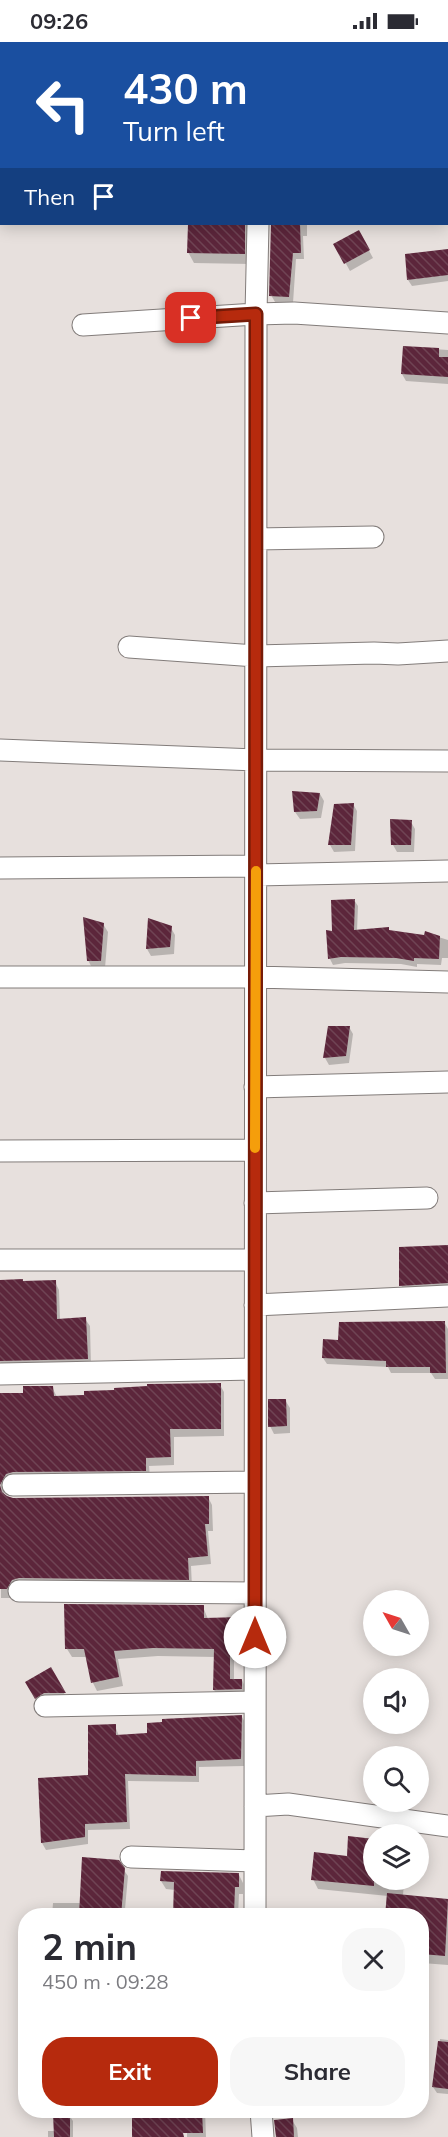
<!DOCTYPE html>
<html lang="en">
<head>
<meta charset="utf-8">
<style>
  :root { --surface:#fff; --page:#f7f7f7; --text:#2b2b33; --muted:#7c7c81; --accent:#b62a0d }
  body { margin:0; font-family:Mulish,sans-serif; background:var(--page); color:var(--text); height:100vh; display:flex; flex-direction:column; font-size:22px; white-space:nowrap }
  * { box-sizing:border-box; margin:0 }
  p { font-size:20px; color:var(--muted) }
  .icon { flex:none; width:33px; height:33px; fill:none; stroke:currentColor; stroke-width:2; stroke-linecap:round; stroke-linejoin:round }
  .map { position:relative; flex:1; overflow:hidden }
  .panel { position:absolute; left:18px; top:1866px; width:411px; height:210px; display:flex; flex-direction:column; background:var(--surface); border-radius:24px; box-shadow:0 3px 15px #0003 }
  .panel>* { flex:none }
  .banner { position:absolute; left:0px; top:0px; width:448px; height:183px; box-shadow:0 3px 15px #0003; background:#1a4fa0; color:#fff; overflow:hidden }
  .needle { width:39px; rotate:309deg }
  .buttons { position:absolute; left:363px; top:1548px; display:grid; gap:12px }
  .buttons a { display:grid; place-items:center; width:66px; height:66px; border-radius:50%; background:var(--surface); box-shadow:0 3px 15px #0003; font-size:30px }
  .pin { position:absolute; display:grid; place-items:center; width:51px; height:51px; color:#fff; margin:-26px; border-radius:12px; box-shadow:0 3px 9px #0006 }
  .me { position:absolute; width:66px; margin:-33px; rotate:0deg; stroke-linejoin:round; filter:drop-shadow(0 0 4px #0008) }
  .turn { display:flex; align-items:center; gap:21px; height:126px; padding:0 24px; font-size:27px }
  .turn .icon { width:78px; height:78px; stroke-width:2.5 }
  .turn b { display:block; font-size:42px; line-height:51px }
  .then { display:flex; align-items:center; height:57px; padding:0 24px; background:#0003; gap:12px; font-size:22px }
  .round { display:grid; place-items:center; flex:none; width:63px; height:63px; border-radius:24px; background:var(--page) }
  .summary { display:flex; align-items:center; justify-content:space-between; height:102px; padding:0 24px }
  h1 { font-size:36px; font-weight:700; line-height:45px }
  .action { display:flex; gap:12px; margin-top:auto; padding:12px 24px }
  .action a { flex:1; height:69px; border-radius:24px; background:var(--accent); color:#fff; font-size:24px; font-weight:700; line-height:69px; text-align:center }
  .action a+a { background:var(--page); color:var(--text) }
  .status { display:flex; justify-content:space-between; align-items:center; height:42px; padding:0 30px; background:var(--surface); direction:ltr }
  .status svg { height:16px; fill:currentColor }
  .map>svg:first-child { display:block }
  .shadow { fill:#0003 }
  .building { fill:url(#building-back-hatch) }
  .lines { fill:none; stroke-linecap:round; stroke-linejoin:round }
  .minor-casing { stroke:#827c7a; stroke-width:23 }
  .minor { stroke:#fff; stroke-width:21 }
  .route-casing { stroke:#761b08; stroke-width:15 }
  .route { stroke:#b62a0d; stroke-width:10 }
  .slow { stroke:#f59e0b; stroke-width:10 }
</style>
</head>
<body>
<div class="status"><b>09:26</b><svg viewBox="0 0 49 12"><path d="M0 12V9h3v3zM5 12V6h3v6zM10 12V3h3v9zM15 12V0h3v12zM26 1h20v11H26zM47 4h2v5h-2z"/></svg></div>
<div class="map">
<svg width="448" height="2095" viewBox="0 0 448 2095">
  <defs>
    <pattern id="building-back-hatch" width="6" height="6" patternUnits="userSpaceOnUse" patternTransform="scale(1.5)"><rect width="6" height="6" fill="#5c263b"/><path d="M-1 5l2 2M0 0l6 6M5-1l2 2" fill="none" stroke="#6f4454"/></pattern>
  </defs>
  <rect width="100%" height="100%" fill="#e7e0dd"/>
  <!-- shadow -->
  <path class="shadow" d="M 232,0 L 255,0 L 255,2 Z
    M 189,182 L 252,182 L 250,222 L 194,221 L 188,210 Z
    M 272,182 L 307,182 L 307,194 L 303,194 L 304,217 L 296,217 L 293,261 L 275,260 L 271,253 Z
    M 359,190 L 373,216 L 350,229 L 335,202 Z
    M 448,208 L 448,239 L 412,244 L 408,238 Z
    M 404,305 L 448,308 L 448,342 L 406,339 L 402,332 Z
    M 294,751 L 320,752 L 324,759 L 321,776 L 300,777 L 295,770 Z
    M 353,762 L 357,769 L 355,809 L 334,810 L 330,803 Z
    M 411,780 L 415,787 L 414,810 L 397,810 L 393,803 Z
    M 354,858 L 358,864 L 357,889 L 388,887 L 390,890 L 425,895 L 426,891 L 448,898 L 448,916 L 442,916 L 441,923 L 417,922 L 417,925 L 401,922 L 345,921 L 333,923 L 330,917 L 334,891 Z
    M 103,882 L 108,890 L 105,926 L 92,926 L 88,918 Z
    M 171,886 L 175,893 L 174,912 L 151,914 L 147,907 Z
    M 349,985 L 353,992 L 349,1021 L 329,1023 L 325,1016 Z
    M 448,1206 L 448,1248 L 404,1249 L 401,1243 Z
    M 0,1240 L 55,1240 L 59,1248 L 60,1278 L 85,1277 L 90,1284 L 91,1324 L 4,1327 L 0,1320 Z
    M 444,1280 L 448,1287 L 448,1337 L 435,1337 L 431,1331 L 391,1331 L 388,1325 L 327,1322 L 323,1316 L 339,1299 Z
    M 220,1343 L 224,1350 L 224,1394 L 174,1395 L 174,1423 L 149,1424 L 150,1436 L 5,1445 L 4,1453 L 13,1457 L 208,1455 L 212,1463 L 213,1489 L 208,1489 L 211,1522 L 191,1524 L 192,1545 L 16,1546 L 11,1556 L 1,1556 L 0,1353 L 25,1353 L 52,1345 L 57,1355 Z
    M 285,1358 L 290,1366 L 290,1391 L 274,1392 L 270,1384 Z
    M 203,1565 L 208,1577 L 241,1577 L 246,1585 L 246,1604 L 234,1604 L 234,1638 L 242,1638 L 246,1647 L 246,1656 L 219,1656 L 214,1648 L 215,1615 L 158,1614 L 118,1617 L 123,1644 L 97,1649 L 93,1641 L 87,1615 L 72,1615 L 67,1607 Z
    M 50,1627 L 68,1658 L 40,1663 L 27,1641 Z
    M 242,1675 L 246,1682 L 244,1724 L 199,1725 L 199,1740 L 128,1739 L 130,1787 L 88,1788 L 88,1802 L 46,1808 L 42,1801 L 40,1737 L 90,1735 L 115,1684 L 119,1694 L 149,1692 Z
    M 123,1827 L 128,1834 L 125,1867 L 127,1874 L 52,1874 L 53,1861 L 81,1861 Z
    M 239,1833 L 243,1841 L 243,1852 L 239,1852 L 238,1874 L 174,1874 L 175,1848 L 166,1847 L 161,1839 Z
    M 313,1837 L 404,1838 L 403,1854 L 448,1858 L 448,1923 L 422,1921 L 422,1874 L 388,1854 L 318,1847 Z
    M 440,1997 L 448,1998 L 448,2052 L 437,2051 L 433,2045 Z
    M 187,2068 L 205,2068 L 206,2095 L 187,2095 Z
    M 69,2073 L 73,2079 L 73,2095 L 48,2095 L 48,2089 L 55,2089 Z
    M 292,2078 L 297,2086 L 298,2095 L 277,2095 Z"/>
  <!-- building -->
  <path class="building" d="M 188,182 L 245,182 L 245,212 L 187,211 Z
    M 271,182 L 300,182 L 301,211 L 293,211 L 289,255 L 269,254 Z
    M 359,188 L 370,208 L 344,222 L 333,202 Z
    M 448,207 L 448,233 L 407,238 L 405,212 Z
    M 403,304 L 439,306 L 439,315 L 448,315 L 448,335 L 401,332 Z
    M 292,749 L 320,751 L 317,769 L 294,770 Z
    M 354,761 L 351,803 L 328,803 L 334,762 Z
    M 390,777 L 412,778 L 411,803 L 391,803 Z
    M 355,857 L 354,888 L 389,885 L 389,888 L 424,893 L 425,889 L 440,894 L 439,917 L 414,916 L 414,919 L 396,916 L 341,915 L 328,917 L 326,888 L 332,889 L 331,858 Z
    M 83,875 L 104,881 L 101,919 L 87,919 Z
    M 148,876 L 172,884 L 170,905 L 146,907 Z
    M 328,984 L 350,984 L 346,1014 L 323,1016 Z
    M 448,1203 L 448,1241 L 399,1244 L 399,1205 Z
    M 23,1237 L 23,1239 L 56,1238 L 57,1277 L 86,1275 L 88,1317 L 0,1319 L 0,1238 Z
    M 445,1279 L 446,1331 L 430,1331 L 430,1325 L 386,1325 L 386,1319 L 322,1316 L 323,1297 L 338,1298 L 339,1280 Z
    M 221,1341 L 221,1387 L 170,1387 L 171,1415 L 146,1416 L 146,1429 L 13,1430 L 6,1432 L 0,1443 L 2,1450 L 7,1454 L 13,1456 L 209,1454 L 209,1482 L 205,1482 L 208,1514 L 188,1516 L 189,1538 L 19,1536 L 12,1538 L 7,1547 L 0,1547 L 0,1351 L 23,1351 L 23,1344 L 53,1344 L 54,1354 L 84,1353 L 84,1349 L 114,1348 L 114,1346 L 147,1344 L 147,1342 Z
    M 268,1357 L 286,1357 L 287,1384 L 268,1385 Z
    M 64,1562 L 204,1563 L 204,1576 L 242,1575 L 242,1596 L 230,1596 L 230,1637 L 242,1637 L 242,1647 L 213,1648 L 214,1607 L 153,1606 L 114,1609 L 119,1635 L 91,1641 L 84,1607 L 65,1607 Z
    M 51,1625 L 66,1651 L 44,1651 L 35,1657 L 25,1640 Z
    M 242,1673 L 241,1717 L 196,1719 L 196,1734 L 125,1732 L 127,1780 L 85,1782 L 85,1795 L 41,1801 L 38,1736 L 88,1733 L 88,1683 L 116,1682 L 116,1693 L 147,1691 L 147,1681 L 162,1680 L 162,1677 Z
    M 348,1794 L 374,1797 L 374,1844 L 311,1838 L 314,1810 L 347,1814 Z
    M 82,1815 L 119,1818 L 125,1826 L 121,1874 L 79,1873 Z
    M 161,1829 L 239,1831 L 239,1845 L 235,1845 L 234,1872 L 173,1874 L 174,1840 L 160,1839 Z
    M 387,1851 L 448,1857 L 445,1914 L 422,1912 L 422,1874 L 385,1874 Z
    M 438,1999 L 448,2000 L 448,2047 L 432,2045 Z
    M 132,2068 L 202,2069 L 203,2091 L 183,2091 L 184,2095 L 132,2095 Z
    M 53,2071 L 70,2071 L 70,2095 L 54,2095 Z
    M 293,2076 L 294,2095 L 276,2095 L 274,2078 Z"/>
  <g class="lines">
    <!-- minor casing -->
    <g class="minor-casing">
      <path id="minor" d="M 83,283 L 256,272 L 294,271 L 448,281
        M 256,497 L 373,495
        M 129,605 L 256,614 L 374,611 L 398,612 L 448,609
        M 0,708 L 256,718 L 448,719
        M 0,826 L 256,824
        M 256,833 L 448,829
        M 0,935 L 255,935 L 448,940
        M 255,1045 L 448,1040
        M 0,1109 L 255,1108
        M 255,1161 L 427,1156
        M 0,1218 L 255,1218
        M 255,1263 L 448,1254
        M 0,1332 L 255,1327
        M 13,1443 L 255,1440
        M 19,1549 L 255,1551
        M 45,1664 L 255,1660
        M 255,1764 L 288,1762 L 448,1784
        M 131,1815 L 255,1819
        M 255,1874 L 256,272 L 258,182
        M 261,2068 L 263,2095"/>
    </g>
    <!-- minor -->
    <use href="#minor" class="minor"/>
  </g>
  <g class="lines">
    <!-- route casing -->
    <g class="route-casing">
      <path id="route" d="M 191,276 L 256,272 L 255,1595"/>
    </g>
    <!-- route -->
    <use href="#route" class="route"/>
    <!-- slow -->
    <path class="slow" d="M 255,1106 L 256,829"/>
  </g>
</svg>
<div class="buttons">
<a><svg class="needle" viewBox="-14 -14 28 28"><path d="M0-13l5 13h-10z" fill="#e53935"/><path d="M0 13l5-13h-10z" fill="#7c7c81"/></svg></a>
<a><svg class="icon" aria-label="sound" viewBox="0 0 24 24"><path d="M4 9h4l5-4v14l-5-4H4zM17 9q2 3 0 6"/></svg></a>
<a><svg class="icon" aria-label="search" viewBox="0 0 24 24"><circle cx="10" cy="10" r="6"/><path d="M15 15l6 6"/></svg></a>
<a><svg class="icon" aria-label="layers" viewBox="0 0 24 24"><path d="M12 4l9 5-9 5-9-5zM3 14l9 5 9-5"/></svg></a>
</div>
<div class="pin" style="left:191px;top:276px;background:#d93025"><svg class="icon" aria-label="arrive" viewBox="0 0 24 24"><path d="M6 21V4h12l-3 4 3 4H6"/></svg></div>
<svg class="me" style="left:255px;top:1595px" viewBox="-20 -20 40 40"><circle r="19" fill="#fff"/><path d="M0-13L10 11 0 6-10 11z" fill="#b62a0d"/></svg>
<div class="banner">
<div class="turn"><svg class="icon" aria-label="left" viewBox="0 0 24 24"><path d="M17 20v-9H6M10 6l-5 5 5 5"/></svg><div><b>430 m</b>Turn left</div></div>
<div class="then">Then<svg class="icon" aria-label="arrive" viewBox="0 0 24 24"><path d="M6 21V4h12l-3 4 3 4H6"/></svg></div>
</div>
<section class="panel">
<div class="summary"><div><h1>2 min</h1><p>450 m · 09:28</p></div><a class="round"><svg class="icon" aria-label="close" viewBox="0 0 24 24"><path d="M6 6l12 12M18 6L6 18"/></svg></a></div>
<div class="action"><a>Exit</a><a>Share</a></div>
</section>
</div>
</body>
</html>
